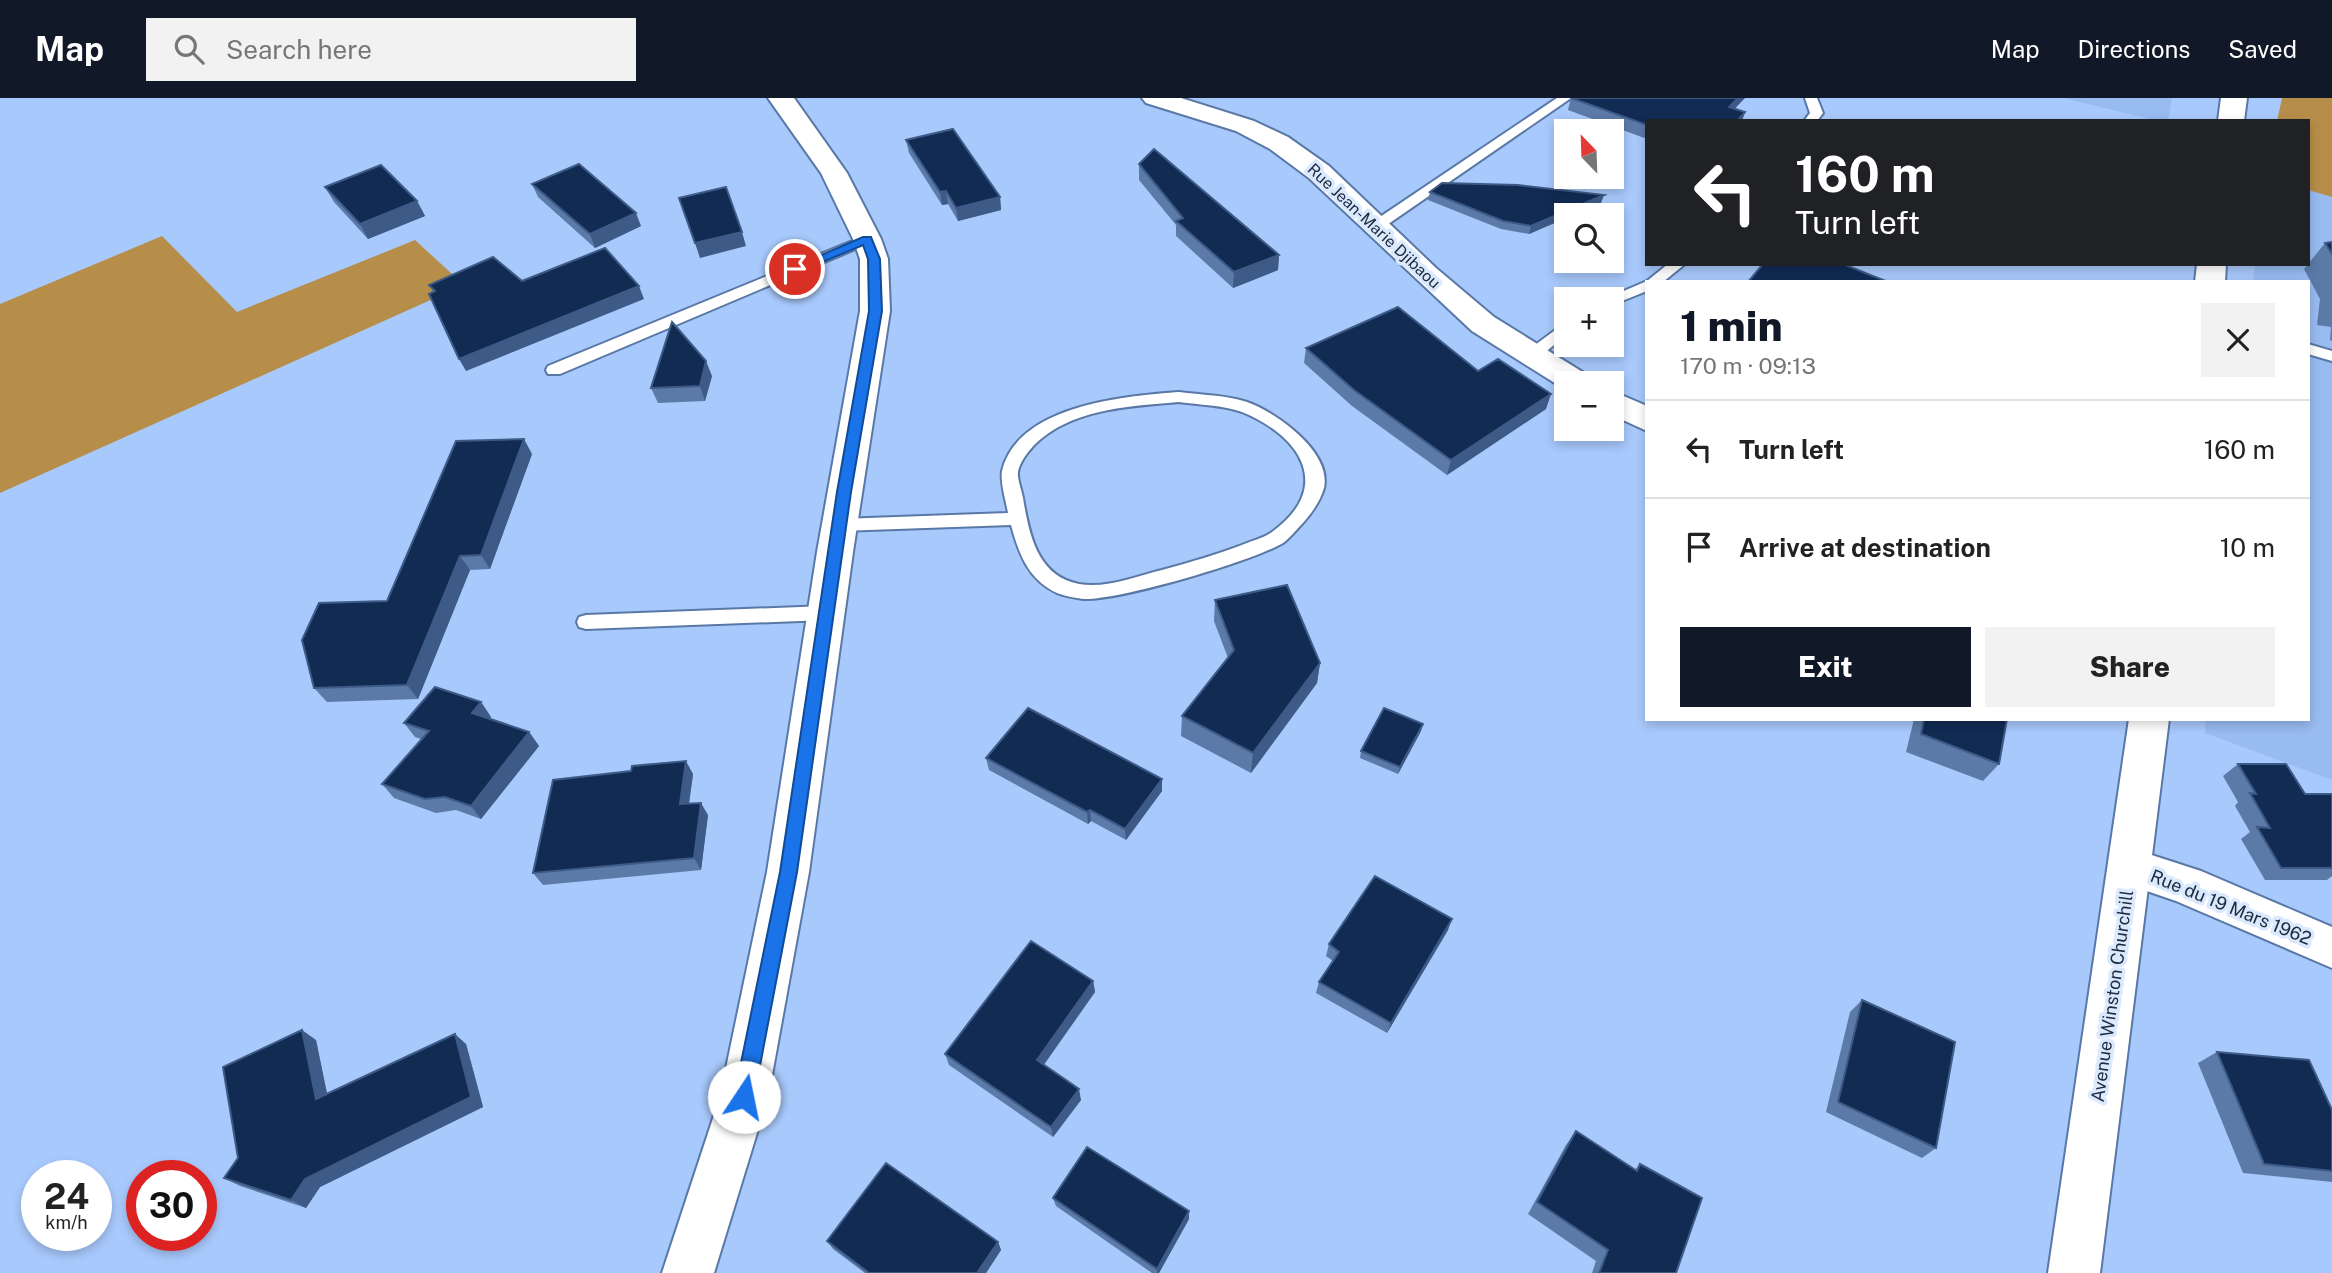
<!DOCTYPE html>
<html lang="en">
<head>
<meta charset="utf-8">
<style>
  :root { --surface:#fff; --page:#f2f2f2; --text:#222; --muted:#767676; --line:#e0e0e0; --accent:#111827 }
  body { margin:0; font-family:"Public Sans",sans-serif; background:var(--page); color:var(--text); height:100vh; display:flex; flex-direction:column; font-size:26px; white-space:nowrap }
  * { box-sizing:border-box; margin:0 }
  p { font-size:23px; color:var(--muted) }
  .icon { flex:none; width:38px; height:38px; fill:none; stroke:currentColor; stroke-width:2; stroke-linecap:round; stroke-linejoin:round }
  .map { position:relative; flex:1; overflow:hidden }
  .sheet { position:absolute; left:1645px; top:182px; width:665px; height:441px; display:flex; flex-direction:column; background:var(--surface); border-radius:0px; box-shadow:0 4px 10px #0003 }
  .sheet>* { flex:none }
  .guide { position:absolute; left:1645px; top:21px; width:665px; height:147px; border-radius:0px; box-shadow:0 4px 10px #0003; background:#202124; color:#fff; overflow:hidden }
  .needle { width:46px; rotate:337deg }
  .fabs { position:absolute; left:1554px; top:21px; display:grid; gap:14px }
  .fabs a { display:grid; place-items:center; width:70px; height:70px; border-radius:0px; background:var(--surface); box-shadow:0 4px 10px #0003; font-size:35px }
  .speed { position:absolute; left:21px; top:1062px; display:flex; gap:14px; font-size:35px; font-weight:700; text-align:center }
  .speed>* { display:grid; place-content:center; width:91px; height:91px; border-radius:50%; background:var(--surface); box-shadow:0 4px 10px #0003; line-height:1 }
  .speed small { font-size:18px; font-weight:400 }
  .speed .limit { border:10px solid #d22; background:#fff; color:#111 }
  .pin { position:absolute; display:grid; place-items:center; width:60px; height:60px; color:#fff; margin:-30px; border:4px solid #fff; border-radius:50%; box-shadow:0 2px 7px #0007 }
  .me { position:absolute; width:77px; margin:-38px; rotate:11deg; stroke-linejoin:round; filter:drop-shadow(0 0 5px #0008) }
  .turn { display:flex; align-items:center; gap:24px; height:147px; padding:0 35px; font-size:32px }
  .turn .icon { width:91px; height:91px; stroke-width:2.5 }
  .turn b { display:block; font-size:49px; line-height:60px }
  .round { display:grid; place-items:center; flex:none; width:74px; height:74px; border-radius:0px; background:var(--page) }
  .summary { display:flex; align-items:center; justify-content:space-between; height:119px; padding:0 35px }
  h1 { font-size:42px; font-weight:800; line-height:52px; color:var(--accent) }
  .primary-button { display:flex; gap:14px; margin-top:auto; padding:14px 35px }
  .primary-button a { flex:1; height:80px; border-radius:0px; background:var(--accent); color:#fff; font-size:28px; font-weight:800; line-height:80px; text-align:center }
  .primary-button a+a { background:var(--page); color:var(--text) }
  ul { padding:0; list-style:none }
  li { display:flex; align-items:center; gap:21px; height:98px; padding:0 35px; border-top:2px solid var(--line) }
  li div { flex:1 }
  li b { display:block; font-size:26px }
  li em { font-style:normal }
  header { display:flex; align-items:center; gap:42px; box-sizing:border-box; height:98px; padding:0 35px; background:var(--accent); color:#fff }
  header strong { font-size:33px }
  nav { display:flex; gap:38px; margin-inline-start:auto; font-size:24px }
  .search { width:490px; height:63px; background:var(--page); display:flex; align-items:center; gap:18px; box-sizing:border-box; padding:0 24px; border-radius:0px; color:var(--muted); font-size:26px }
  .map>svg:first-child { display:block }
  .built { fill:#98bbf2 }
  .green { fill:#b68e49 }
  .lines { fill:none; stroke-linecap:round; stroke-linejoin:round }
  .service-casing { stroke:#5a78a6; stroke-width:4 }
  .minor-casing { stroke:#5a78a6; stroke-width:4 }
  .secondary-casing { stroke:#5a78a6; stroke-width:4 }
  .service { fill:#fff; fill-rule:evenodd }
  .minor { fill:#fff; fill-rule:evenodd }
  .secondary { fill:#fff; fill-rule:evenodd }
  .wall { fill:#5c7aa8 }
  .shaded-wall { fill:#3e5a86 }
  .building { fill:#112b53; stroke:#3e5a86; stroke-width:2 }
  .route { fill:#1a73e8; stroke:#114b97; stroke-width:2 }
  .labels { text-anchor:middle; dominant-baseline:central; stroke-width:7; stroke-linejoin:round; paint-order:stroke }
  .far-street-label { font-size:16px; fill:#202d40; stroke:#dbe9fe }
  .street-label { font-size:18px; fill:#202d40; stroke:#dbe9fe }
</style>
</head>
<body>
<header>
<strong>Map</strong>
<div class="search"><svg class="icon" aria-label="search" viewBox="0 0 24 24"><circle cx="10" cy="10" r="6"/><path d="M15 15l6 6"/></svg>Search here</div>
<nav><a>Map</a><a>Directions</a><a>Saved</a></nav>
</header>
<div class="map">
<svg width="2332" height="1175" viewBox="0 0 2332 1175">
  <rect width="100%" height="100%" fill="#a8c9fc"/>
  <!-- built -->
  <path class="built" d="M 2063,0 L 2172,0 L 2168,23 L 2158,23 Z
    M 2308,92 L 2332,99 L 2332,682 L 2205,635 L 2206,621 L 2308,621 L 2308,184 L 2253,184 L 2255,166 L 2308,166 Z"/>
  <!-- green -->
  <path class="green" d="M 2282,0 L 2332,0 L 2332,99 L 2308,92 L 2308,23 L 2277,23 Z
    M 162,138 L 237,214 L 415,142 L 464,187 L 0,395 L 0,206 Z"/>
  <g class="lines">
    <!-- service casing -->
    <g class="service-casing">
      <path id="service" d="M 1557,0 L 1571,0 L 1381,131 L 1371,131 L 1371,125 Z
        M 1805,0 L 1817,0 L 1823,15 L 1817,23 L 1804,23 L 1810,15 Z
        M 867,137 L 874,141 L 872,144 L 560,276 L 548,276 L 546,272 L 548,268 Z
        M 1668,166 L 1685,166 L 1663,184 L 1647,184 L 1647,193 L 1612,207 L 1612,201 L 1605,201 L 1647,183 Z
        M 1566,224 L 1566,237 L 1537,261 L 1527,261 L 1524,257 L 1527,253 Z
        M 2308,246 L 2332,253 L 2332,263 L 2308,256 Z
        M 1179,294 C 1201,297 1227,297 1247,304 C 1276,314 1332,354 1324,390 C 1320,404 1311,416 1302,426 C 1296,432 1290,440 1283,445 C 1253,463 1118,503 1083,501 C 1076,500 1064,498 1057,495 C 1028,481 1019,456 1011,427 L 840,433 L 834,431 L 831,427 L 834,423 L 840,421 L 1008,415 C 1006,403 1000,384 1002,373 C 1018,307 1125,298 1179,294 ZM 1179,304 C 1199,307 1223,307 1242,314 C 1301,338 1334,389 1272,434 C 1265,439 1255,442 1247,445 C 1219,456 1191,464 1162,472 C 1137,478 1105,491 1079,486 C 1037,478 1029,436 1023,400 C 1022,393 1017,381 1018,374 C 1020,362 1033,347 1042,340 C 1079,310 1134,308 1179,304 Z
        M 826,508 L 833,510 L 835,515 L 833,520 L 826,522 L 586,531 L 579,529 L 577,524 L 579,519 L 586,517 Z"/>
    </g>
    <!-- minor casing -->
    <g class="minor-casing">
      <path id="minor" d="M 768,0 L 794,0 L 847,75 L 881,141 L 888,161 L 890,213 L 853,454 L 809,774 L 768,999 L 714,1175 L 662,1175 L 720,999 L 767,774 L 817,454 L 860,213 L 860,161 L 853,141 L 821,75 Z
        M 1142,0 L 1181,0 L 1254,23 L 1288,39 L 1329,68 L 1436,170 L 1494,219 L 1589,278 L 1594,285 L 1566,285 L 1566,292 L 1472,233 L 1309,80 L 1270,51 L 1236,33 L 1146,5 Z
        M 1612,293 L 1647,308 L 1647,333 L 1612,317 Z
        M 2130,750 L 2201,773 L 2332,829 L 2332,870 L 2176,803 L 2115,782 L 2109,769 L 2115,756 Z"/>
    </g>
    <!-- secondary casing -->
    <g class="secondary-casing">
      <path id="secondary" d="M 2221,0 L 2247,0 L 2244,23 L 2218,23 Z
        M 2197,166 L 2226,166 L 2225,184 L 2195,184 Z
        M 2129,621 L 2169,621 L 2100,1175 L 2048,1175 Z"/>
    </g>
    <!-- service -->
    <use href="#service" class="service"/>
    <!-- minor -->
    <use href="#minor" class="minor"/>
    <!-- secondary -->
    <use href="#secondary" class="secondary"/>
  </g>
  <!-- wall -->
  <path class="wall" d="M 1571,0 L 1735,10 L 1745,14 L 1742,23 L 1647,23 L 1647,41 L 1568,12 Z
    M 906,42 L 1000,99 L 1001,112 L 958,123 L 948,106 L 942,107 L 909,55 Z
    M 1139,66 L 1279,157 L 1278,172 L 1233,190 L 1176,138 L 1176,127 L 1139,82 Z
    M 532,86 L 641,128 L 595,150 L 538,99 Z
    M 325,89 L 417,103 L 425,118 L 368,141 L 334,104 Z
    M 1430,94 L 1601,105 L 1566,117 L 1566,120 L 1529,136 L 1501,131 L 1428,102 Z
    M 2332,144 L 2332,243 L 2330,242 L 2331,229 L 2317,227 L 2320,201 L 2304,171 L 2325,145 Z
    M 1306,250 L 1478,273 L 1546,311 L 1447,377 L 1352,308 L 1304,265 Z
    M 712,278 L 705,303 L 658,305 L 651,290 Z
    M 532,356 L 490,471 L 470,472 L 418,601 L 327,604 L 314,590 L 387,503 Z
    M 1215,502 L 1320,565 L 1317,585 L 1251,675 L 1181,638 L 1182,618 L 1228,560 L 1214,523 Z
    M 481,604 L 491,619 L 490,620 L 529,634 L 539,648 L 481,721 L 456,712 L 436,715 L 394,700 L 382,686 L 421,641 L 415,639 L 404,625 Z
    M 1914,621 L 2007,621 L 1999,666 L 1983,683 L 1906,654 Z
    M 1421,633 L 1398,676 L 1360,660 L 1361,653 Z
    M 986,660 L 1162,681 L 1162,693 L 1126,742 L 1091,723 L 1088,726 L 989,672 Z
    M 2238,666 L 2305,696 L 2332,696 L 2332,778 L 2327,782 L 2265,782 L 2241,741 L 2250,734 L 2235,708 L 2238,704 L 2223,678 Z
    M 693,676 L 689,706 L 708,717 L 701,772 L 543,787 L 533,775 Z
    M 1448,832 L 1387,935 L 1316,895 L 1319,884 L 1333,863 L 1326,858 L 1329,846 Z
    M 1093,883 L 1095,894 L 1044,967 L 1081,1002 L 1053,1039 L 949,967 L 945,956 Z
    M 1862,902 L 1936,1050 L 1922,1060 L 1826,1014 L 1850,914 Z
    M 316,942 L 327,996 L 466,946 L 483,1009 L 320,1089 L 306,1110 L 240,1088 L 224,1080 Z
    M 2217,954 L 2332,1012 L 2332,1084 L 2243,1075 L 2198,965 Z
    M 1576,1033 L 1635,1072 L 1640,1066 L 1676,1175 L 1592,1175 L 1596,1163 L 1528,1116 L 1566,1047 Z
    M 1053,1100 L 1189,1121 L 1159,1175 L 1152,1175 L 1056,1108 Z
    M 827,1143 L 998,1144 L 1001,1152 L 986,1175 L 865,1175 L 833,1151 Z"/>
  <!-- shaded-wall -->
  <path class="shaded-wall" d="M 1738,0 L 1745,0 L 1725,21 L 1729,9 Z
    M 1745,14 L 1742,23 L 1737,23 Z
    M 946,93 L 948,106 L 942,107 L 940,94 Z
    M 1604,97 L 1601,105 L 1573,117 L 1566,117 L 1566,120 L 1529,136 L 1531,128 Z
    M 1000,99 L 1001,112 L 958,123 L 956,110 Z
    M 417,103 L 425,118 L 368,141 L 360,126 Z
    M 636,115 L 641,128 L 595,150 L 590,136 Z
    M 742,134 L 746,148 L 700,160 L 695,145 Z
    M 1279,157 L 1278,172 L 1233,190 L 1234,174 Z
    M 639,188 L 644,201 L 466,273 L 459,261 Z
    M 706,263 L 712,278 L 705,303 L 700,288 Z
    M 1551,296 L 1546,311 L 1447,377 L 1451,362 Z
    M 524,341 L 532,356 L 490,471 L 481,457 Z
    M 460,458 L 470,472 L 418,601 L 407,587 Z
    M 1320,565 L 1317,585 L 1251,675 L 1253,655 Z
    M 481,604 L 491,619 L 483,629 L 472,615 Z
    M 1423,626 L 1421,633 L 1398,676 L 1400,669 Z
    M 529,634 L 539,648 L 481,721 L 471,708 Z
    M 686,663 L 693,676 L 687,719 L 680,706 Z
    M 1162,681 L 1162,693 L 1126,742 L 1125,731 Z
    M 701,705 L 708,717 L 701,772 L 694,760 Z
    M 1090,712 L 1091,723 L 1088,726 L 1087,714 Z
    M 1452,821 L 1448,832 L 1387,935 L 1391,925 Z
    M 1093,883 L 1095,894 L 1039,973 L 1037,962 Z
    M 302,932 L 316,942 L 330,1010 L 316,1001 Z
    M 455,936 L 466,946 L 483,1009 L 320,1089 L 306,1110 L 291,1102 L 305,1081 Z
    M 1079,991 L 1081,1002 L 1053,1039 L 1051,1029 Z
    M 1189,1113 L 1189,1121 L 1159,1175 L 1157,1175 L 1157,1171 Z
    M 998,1144 L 1001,1152 L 986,1175 L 977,1175 Z"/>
  <!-- building -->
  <path class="building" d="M 1571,0 L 1738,0 L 1729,9 L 1745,14 L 1737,23 L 1647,23 L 1647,27 Z
    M 953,31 L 1000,99 L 956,110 L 946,93 L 940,94 L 906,42 Z
    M 1154,51 L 1279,157 L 1234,174 L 1176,123 L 1183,120 L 1139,66 Z
    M 579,66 L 636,115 L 590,136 L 532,86 Z
    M 381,67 L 417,103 L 360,126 L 325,89 Z
    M 1442,85 L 1518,87 L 1604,97 L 1531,128 L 1503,123 L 1430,94 Z
    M 726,89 L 742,134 L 695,145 L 679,100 Z
    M 2332,144 L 2332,156 L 2325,145 Z
    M 605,150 L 639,188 L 459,261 L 429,196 L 435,193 L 429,187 L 493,159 L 522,183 Z
    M 1763,166 L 1843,166 L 1888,184 L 1748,184 Z
    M 1398,209 L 1478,273 L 1498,261 L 1551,296 L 1451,362 L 1354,292 L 1306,250 Z
    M 672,224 L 706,263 L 700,288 L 651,290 Z
    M 524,341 L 481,457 L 460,458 L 407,587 L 314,590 L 302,542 L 319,505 L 387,503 L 456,343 Z
    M 1287,487 L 1320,565 L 1253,655 L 1182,618 L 1234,552 L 1215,502 Z
    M 435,589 L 481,604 L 472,615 L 529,634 L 471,708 L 445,699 L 425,701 L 382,686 L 429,633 L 404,625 Z
    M 1028,610 L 1162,681 L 1125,731 L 1090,712 L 1087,714 L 986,660 Z
    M 1384,610 L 1423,626 L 1400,669 L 1361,653 Z
    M 1924,621 L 2007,621 L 1999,666 L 1921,636 Z
    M 686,663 L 680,706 L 701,705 L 694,760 L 533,775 L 553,682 L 631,673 L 632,668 Z
    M 2238,666 L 2286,666 L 2305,696 L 2332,696 L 2332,770 L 2281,770 L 2257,729 L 2270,730 L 2250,695 L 2256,696 Z
    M 1375,778 L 1452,821 L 1391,925 L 1319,884 L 1339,854 L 1329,846 Z
    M 1031,843 L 1093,883 L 1037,962 L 1079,991 L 1051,1029 L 945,956 Z
    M 1862,902 L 1955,944 L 1936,1050 L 1838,1004 Z
    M 302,932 L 316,1001 L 455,936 L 471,999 L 305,1081 L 291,1102 L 224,1080 L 238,1060 L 223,969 Z
    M 2217,954 L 2309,962 L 2332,1012 L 2332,1073 L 2264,1066 Z
    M 1576,1033 L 1637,1073 L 1640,1066 L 1702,1100 L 1676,1175 L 1599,1175 L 1608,1152 L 1537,1104 Z
    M 1087,1049 L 1189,1113 L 1157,1171 L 1053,1100 Z
    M 886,1065 L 998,1144 L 977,1175 L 869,1175 L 827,1143 Z"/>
  <!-- route -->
  <path class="route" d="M 863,139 L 871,139 L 880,161 L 882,213 L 851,394 L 797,774 L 754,999 L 751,1005 L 744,1008 L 737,1005 L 734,999 L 780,774 L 837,394 L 869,213 L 868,161 L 863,147 L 799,174 L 789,171 Z"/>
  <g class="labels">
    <!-- far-street labels -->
    <g class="far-street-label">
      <text transform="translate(1374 128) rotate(43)">Rue Jean-Marie Djibaou</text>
    </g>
    <!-- street labels -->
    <g class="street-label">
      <text transform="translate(2231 809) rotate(22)">Rue du 19 Mars 1962</text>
      <text transform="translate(2112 898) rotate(-82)">Avenue Winston Churchill</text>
    </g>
  </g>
</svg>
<div class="fabs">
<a><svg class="needle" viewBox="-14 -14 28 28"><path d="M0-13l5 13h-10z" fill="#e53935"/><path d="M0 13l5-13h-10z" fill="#767676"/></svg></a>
<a><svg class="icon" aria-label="search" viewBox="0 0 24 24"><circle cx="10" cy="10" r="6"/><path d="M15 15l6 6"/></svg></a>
<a>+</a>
<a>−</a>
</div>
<div class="speed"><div>24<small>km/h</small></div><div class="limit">30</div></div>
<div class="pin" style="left:795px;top:171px;background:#d93025"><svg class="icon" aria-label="arrive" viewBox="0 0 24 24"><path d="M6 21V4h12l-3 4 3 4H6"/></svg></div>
<svg class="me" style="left:744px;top:999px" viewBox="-20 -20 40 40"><circle r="19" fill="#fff"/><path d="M0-13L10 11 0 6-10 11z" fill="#1a73e8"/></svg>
<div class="guide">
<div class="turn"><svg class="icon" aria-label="left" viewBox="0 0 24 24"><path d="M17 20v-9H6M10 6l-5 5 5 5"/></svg><div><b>160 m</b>Turn left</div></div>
</div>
<section class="sheet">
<div class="summary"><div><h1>1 min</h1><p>170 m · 09:13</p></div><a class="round"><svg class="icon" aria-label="close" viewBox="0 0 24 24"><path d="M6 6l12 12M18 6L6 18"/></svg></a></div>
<ul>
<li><svg class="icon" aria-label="left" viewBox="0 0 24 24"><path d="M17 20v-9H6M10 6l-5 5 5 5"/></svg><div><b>Turn left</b></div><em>160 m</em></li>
<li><svg class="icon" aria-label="arrive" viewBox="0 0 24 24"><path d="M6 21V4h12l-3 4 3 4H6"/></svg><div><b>Arrive at destination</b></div><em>10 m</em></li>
</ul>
<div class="primary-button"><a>Exit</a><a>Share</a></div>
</section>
</div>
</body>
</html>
